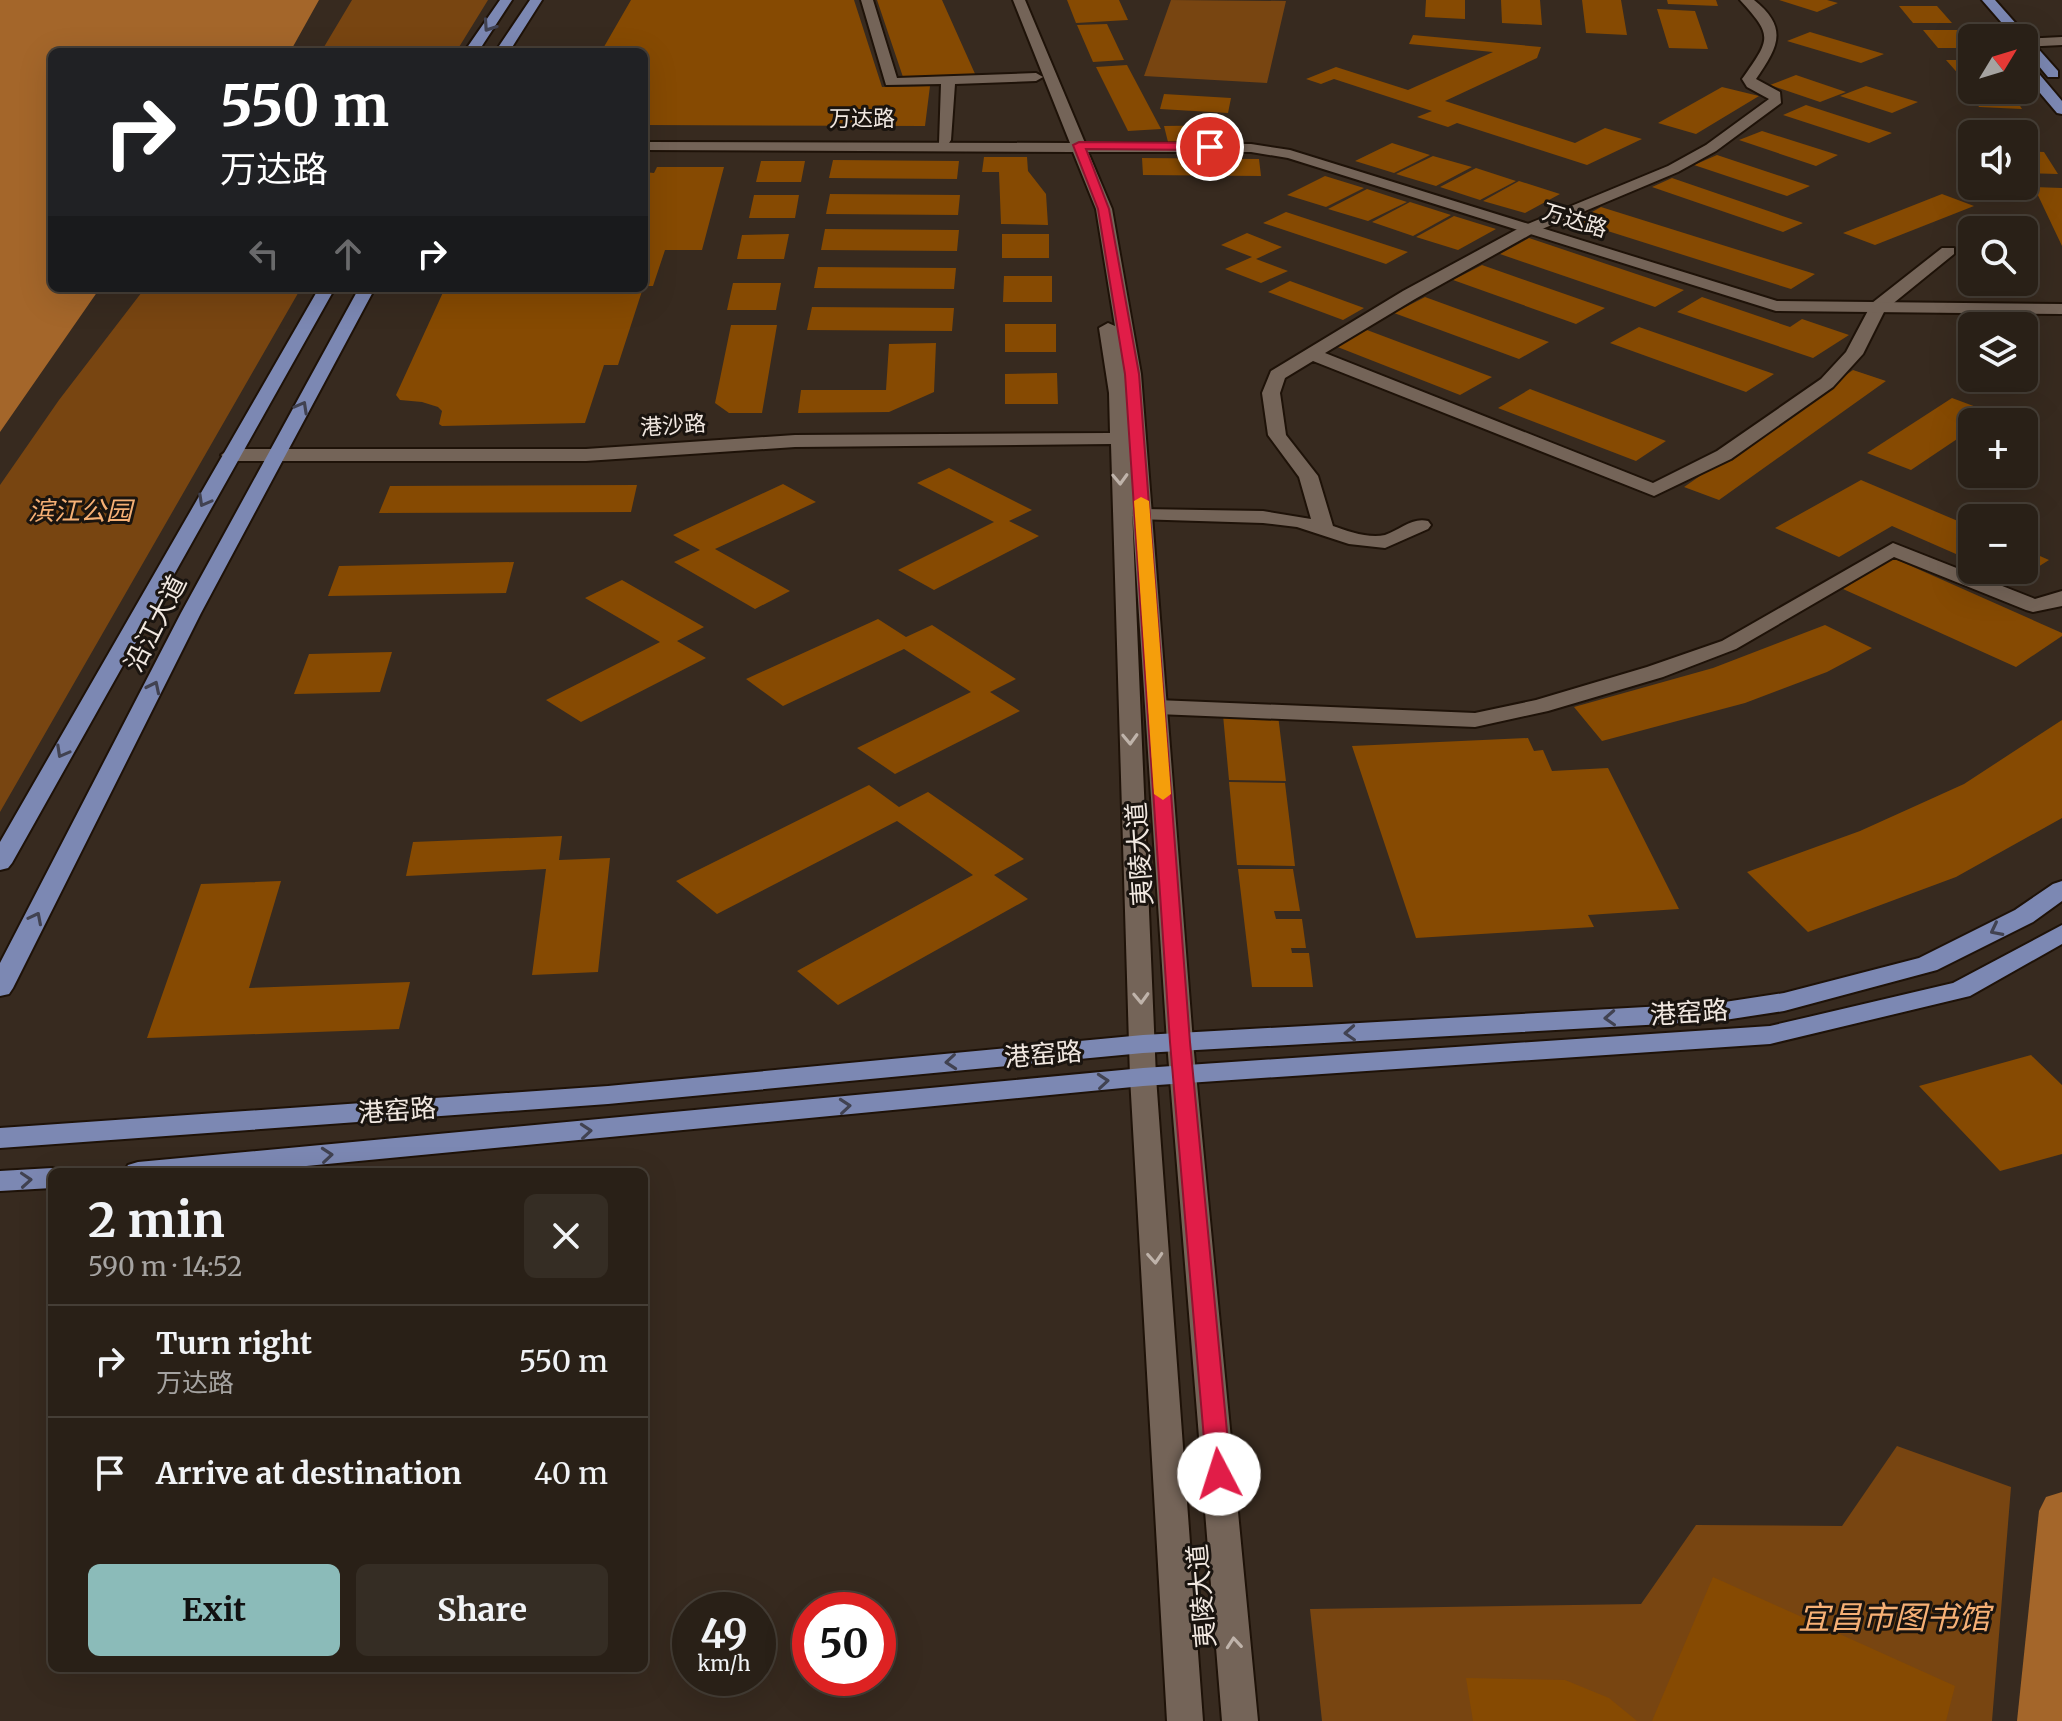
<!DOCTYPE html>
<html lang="en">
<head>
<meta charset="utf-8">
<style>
  :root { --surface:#292017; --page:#352d24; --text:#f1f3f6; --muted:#a5a3a1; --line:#453e36; --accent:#8bbbb9 }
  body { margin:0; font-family:Merriweather,"Noto Sans SC",serif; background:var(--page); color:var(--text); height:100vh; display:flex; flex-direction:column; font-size:30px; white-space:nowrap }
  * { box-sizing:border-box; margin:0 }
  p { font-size:26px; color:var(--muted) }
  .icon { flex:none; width:44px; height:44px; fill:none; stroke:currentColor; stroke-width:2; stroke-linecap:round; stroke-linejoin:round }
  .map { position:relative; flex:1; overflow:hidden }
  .panel { position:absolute; left:48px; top:1168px; width:600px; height:504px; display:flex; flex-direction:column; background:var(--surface); border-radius:12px; box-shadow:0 8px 32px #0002,0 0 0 2px var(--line) }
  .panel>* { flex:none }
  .hud { position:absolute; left:48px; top:48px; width:600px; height:244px; border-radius:12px; box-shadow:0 8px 32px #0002,0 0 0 2px var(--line); background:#202124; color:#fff; overflow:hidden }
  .needle { width:52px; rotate:52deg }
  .fabs { position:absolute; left:1958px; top:24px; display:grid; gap:16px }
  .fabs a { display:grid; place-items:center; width:80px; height:80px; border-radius:12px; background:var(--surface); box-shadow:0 8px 32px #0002,0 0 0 2px var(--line); font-size:40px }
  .speed { position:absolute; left:672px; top:1592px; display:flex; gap:16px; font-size:40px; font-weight:700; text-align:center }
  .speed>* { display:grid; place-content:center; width:104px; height:104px; border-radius:50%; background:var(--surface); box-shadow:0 8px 32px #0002,0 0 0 2px var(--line); line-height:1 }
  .speed small { font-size:20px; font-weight:400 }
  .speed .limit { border:12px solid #d22; background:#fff; color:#111 }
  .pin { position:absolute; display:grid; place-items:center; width:68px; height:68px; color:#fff; margin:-34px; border:4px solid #fff; border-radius:50%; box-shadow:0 2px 8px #0007 }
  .me { position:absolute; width:88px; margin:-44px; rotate:355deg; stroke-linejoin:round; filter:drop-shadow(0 0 6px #0008) }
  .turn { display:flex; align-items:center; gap:28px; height:168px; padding:0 40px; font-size:36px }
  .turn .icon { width:104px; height:104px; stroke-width:2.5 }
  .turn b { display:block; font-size:56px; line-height:68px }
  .lanes { display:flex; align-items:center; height:76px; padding:0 40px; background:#0003; justify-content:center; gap:40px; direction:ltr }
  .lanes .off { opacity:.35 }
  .round { display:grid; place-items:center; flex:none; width:84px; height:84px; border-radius:12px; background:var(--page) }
  .head { display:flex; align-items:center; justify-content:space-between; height:136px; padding:0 40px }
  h1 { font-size:48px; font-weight:700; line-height:60px }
  .primary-button { display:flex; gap:16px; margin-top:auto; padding:16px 40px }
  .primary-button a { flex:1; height:92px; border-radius:12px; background:var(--accent); color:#111; font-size:32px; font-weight:700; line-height:92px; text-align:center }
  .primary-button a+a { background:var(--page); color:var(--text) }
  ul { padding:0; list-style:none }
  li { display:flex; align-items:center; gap:24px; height:112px; padding:0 40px; border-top:2px solid var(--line) }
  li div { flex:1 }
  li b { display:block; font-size:30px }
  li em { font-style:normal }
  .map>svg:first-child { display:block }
  .green { fill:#784511 }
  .water { fill:#a4662a }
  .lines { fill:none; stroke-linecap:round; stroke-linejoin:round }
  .canal { fill:#a4662a; fill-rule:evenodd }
  .building { fill:#864a02 }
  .street-casing { stroke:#1e1208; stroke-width:4 }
  .secondary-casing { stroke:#1e1208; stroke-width:4 }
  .primary-casing { stroke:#1e1208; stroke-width:4 }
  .street { fill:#746458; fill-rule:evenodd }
  .secondary { fill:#746458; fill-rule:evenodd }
  .primary { fill:#7c88b3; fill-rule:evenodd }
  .oneway { stroke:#414251 }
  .oneway2 { stroke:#bfb3aa }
  .route { fill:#e11d48; stroke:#92132f; stroke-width:2 }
  .slow { fill:#f59e0b }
  .labels { text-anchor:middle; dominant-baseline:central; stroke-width:6; stroke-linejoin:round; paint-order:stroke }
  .far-street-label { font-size:22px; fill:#f1e8e1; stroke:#1a140f }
  .park-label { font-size:26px; font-style:italic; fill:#f6b075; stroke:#1a140f }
  .street-label { font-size:26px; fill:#f1e8e1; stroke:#1a140f }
  .near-park-label { font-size:32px; font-style:italic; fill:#f6b075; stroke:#1a140f }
</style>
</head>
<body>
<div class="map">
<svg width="2062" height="1721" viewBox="0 0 2062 1721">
  <rect width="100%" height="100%" fill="#372a1f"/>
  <!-- green -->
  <path class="green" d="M 352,0 L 488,0 L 456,52 L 321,52 Z
    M 1171,0 L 1286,1 L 1267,83 L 1144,76 Z
    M 145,288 L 301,288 L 0,812 L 0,485 L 59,400 Z
    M 1897,1446 L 2011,1487 L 1992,1721 L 1322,1721 L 1310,1609 L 1641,1604 L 1696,1525 L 1842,1526 Z"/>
  <!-- water -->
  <path class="water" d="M 0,0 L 319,0 L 290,52 L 52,52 L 52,288 L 100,288 L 0,432 Z"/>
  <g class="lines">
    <!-- canal -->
    <path class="canal" d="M 2062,1492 L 2062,1721 L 2017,1721 L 2039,1511 L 2046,1497 Z"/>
  </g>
  <!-- building -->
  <path class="building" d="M 631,0 L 854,0 L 882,87 L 930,86 L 925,126 L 644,125 L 644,52 L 601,52 Z
    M 877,0 L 942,0 L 976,76 L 903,77 Z
    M 1067,0 L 1119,0 L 1128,20 L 1076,23 Z
    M 1426,0 L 1465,0 L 1465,19 L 1425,17 Z
    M 1501,0 L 1540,0 L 1542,25 L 1502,23 Z
    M 1582,0 L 1621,0 L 1627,35 L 1586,33 Z
    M 1667,0 L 1716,0 L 1718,6 L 1668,4 Z
    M 1779,0 L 1827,0 L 1838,3 L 1817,12 Z
    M 1899,6 L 1937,6 L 1952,23 L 1913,23 Z
    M 1657,9 L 1695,11 L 1708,49 L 1669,48 Z
    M 1107,24 L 1124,60 L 1093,62 L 1077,25 Z
    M 1923,30 L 1962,30 L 1972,42 L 1972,48 L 1938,48 Z
    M 1810,32 L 1884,54 L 1861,63 L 1787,41 Z
    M 1413,35 L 1541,47 L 1537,58 L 1445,101 L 1575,143 L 1605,128 L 1642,139 L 1587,165 L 1457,123 L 1448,127 L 1417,117 L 1432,111 L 1334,79 L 1321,84 L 1306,79 L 1336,67 L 1408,90 L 1493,52 L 1409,44 Z
    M 1946,60 L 1972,60 L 1972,78 L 1962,78 Z
    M 1127,65 L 1161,129 L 1128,131 L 1096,67 Z
    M 1796,75 L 1846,92 L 1820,102 L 1770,85 Z
    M 1866,86 L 1918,102 L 1892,113 L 1840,96 Z
    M 1722,87 L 1759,96 L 1696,134 L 1658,123 Z
    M 1967,88 L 2010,90 L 2022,109 L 1979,107 Z
    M 1164,94 L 1231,98 L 1228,113 L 1160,109 Z
    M 1806,105 L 1892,133 L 1869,143 L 1783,115 Z
    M 1982,122 L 2026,123 L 2039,144 L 2024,144 L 2024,134 L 1989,134 Z
    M 1233,125 L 1238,140 L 1168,142 L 1164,126 Z
    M 1762,131 L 1838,155 L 1816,166 L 1739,140 Z
    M 1392,143 L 1430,155 L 1394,173 L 1355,161 Z
    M 2024,151 L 2044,152 L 2058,174 L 2024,173 Z
    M 1717,155 L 1810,186 L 1787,196 L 1694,165 Z
    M 1433,156 L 1472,167 L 1436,186 L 1396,174 Z
    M 984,157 L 1027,157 L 1028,171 L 1046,194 L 1048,225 L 1001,224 L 999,172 L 982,172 Z
    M 1142,158 L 1259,159 L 1261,176 L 1143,175 Z
    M 833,160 L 959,161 L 957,179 L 829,178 Z
    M 761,161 L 805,161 L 801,182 L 756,182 Z
    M 657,167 L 724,167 L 702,250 L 665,250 L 653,286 L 644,286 L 644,172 L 654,173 Z
    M 1476,168 L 1516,181 L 1480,200 L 1440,187 Z
    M 1325,176 L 1364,188 L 1326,207 L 1287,195 Z
    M 1672,178 L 1803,223 L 1783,232 L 1652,187 Z
    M 1519,181 L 1560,194 L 1525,213 L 1483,201 Z
    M 2034,187 L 2062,188 L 2062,246 Z
    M 1367,189 L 1407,202 L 1368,221 L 1328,209 Z
    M 830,194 L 960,195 L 958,215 L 826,214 Z
    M 1942,194 L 1974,206 L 1875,245 L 1843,233 Z
    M 754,195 L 799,195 L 795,218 L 749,218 Z
    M 1410,202 L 1451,215 L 1413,236 L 1372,222 Z
    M 1601,207 L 1815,274 L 1791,289 L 1576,221 Z
    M 1286,212 L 1408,252 L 1386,264 L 1263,223 Z
    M 1454,216 L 1496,229 L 1458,250 L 1416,237 Z
    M 825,229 L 959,230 L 957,251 L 821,250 Z
    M 1247,233 L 1282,247 L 1256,259 L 1288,271 L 1261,283 L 1225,269 L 1252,257 L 1221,245 Z
    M 789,234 L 784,259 L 737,259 L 742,235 Z
    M 1002,234 L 1049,234 L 1049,258 L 1002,258 Z
    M 1529,238 L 1684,290 L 1655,307 L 1500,254 Z
    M 1482,265 L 1605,308 L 1576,324 L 1453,280 Z
    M 818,267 L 956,268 L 954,289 L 814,288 Z
    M 1004,276 L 1052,276 L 1052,302 L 1003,302 Z
    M 1290,281 L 1364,308 L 1343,320 L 1268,292 Z
    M 733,283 L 781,283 L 776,310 L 727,310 Z
    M 445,288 L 643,288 L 618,365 L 604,365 L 585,423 L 442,426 L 439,424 L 442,411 L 438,407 L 422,402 L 400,400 L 396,395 Z
    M 1425,297 L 1549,342 L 1519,359 L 1394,313 Z
    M 1702,297 L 1790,327 L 1802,319 L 1849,335 L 1813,358 L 1677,312 Z
    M 812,307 L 954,308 L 952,331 L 807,330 Z
    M 1005,324 L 1056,324 L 1056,352 L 1005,352 Z
    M 731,325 L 777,325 L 762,413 L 729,413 L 715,403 Z
    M 1639,327 L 1774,374 L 1746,392 L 1610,343 Z
    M 1367,330 L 1492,377 L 1460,395 L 1335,346 Z
    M 936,343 L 934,392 L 889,412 L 798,413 L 801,390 L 886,390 L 889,344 Z
    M 1853,370 L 1886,381 L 1719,500 L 1684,487 Z
    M 1057,373 L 1058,404 L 1005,404 L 1005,374 Z
    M 1530,389 L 1666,441 L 1636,461 L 1498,408 Z
    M 1952,398 L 1995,414 L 1983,422 L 1972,422 L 1972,429 L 1911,470 L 1867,453 Z
    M 949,468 L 1032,510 L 1009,521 L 1039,536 L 934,590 L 898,570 L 994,522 L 917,483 Z
    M 1861,480 L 1972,527 L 1972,561 L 1892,526 L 1839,557 L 1775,528 Z
    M 783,484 L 816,502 L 715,549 L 790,591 L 755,609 L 674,562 L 700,550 L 673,535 Z
    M 637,485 L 631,512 L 379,513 L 390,486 Z
    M 2024,549 L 2049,560 L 2017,580 L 1994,570 L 2024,570 Z
    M 1893,558 L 2062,633 L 2062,636 L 2016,667 L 1843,589 Z
    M 514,562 L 506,593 L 328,596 L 339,566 Z
    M 622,580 L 704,627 L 677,641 L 706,658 L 581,722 L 546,700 L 660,642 L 585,598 Z
    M 878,619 L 906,637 L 932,625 L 1016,679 L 990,692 L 1020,711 L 895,774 L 857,748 L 971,692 L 904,649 L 783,706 L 746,679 Z
    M 1825,625 L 1872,648 L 1827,672 L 1745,703 L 1602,741 L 1574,707 L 1713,668 Z
    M 392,652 L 380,692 L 294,694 L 309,654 Z
    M 1223,715 L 1278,715 L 1286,781 L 1229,780 Z
    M 2062,720 L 2062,818 L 1956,877 L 1808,932 L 1747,872 L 1860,831 L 1964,784 Z
    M 1528,738 L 1534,751 L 1543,750 L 1552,771 L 1608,768 L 1679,909 L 1588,915 L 1594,927 L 1416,938 L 1352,746 Z
    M 1229,782 L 1285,783 L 1295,866 L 1237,865 Z
    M 869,785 L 899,807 L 928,792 L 1024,859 L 994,875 L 1028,899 L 838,1005 L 797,971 L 973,875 L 897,821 L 717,914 L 676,881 Z
    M 562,836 L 559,860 L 610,858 L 598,972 L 532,975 L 546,869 L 406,876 L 413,842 Z
    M 1238,869 L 1293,869 L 1300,911 L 1274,911 L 1276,919 L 1302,919 L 1306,948 L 1291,948 L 1292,953 L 1309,953 L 1313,987 L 1252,987 Z
    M 281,881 L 249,988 L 410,982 L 399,1029 L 147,1038 L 201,884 Z
    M 2031,1055 L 2062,1085 L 2062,1154 L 2000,1171 L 1919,1086 Z
    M 1713,1577 L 1955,1686 L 1946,1721 L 1652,1721 Z
    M 1466,1678 L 1565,1680 L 1609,1698 L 1637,1721 L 1473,1721 Z"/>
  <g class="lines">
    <!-- street casing -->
    <g class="street-casing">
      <path id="street" d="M 861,0 L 873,0 L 897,78 L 1036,73 L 1043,77 L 1036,81 L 955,84 L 951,140 L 949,143 L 939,143 L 941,84 L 886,85 Z
        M 1740,0 L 1754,0 C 1789,28 1778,47 1756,79 L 1780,92 L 1781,103 L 1716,151 L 1678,172 L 1535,232 L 1415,299 L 1325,353 L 1653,483 L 1717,451 L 1821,379 L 1846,352 L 1872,303 L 1942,248 L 1954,248 L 1954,254 L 1885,310 L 1863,354 L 1833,387 L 1731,459 L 1654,496 L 1313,361 L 1285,378 L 1280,393 L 1286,435 L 1318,476 L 1333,526 C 1347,531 1369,539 1385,535 C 1400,530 1412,517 1428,521 L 1431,525 L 1428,529 L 1385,548 L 1349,544 L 1297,527 L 1263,523 L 1135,519 L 1132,515 L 1142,509 L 1263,511 L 1311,519 L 1299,477 L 1268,435 L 1262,393 L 1271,371 L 1403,291 L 1523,226 L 1668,166 L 1706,145 L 1769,99 L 1747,87 L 1742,79 C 1771,38 1773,36 1740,0 Z
        M 1893,543 L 2035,599 L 2062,591 L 2062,606 L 2033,612 L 2026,610 L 1894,557 L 1736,649 L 1663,677 L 1548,711 L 1475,727 L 1157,714 L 1146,707 L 1157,700 L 1475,713 L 1536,700 L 1647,667 L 1722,641 Z"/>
    </g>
    <!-- secondary casing -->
    <g class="secondary-casing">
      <path id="secondary" d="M 1013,0 L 1025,0 L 1085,143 L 1251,144 L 1290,150 L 1777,301 L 2062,304 L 2062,314 L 1776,311 L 1288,158 L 1251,152 L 1088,152 L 1112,209 L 1141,374 L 1193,1042 L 1258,1721 L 1222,1721 L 1167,1042 L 1132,508 L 1156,1077 L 1203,1721 L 1167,1721 L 1130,1077 L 1111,444 L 795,447 L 586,461 L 230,461 L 221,455 L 230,449 L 586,449 L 795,435 L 1110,433 L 1109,393 L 1099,328 L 1108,323 L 1115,326 L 1096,209 L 1073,152 L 644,150 L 644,142 L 1070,143 Z
        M 2062,37 L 2062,45 L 2024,47 L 2024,39 Z"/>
    </g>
    <!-- primary casing -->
    <g class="primary-casing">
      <path id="primary" d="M 500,0 L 512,0 L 478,52 L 464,52 Z
        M 530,0 L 542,0 L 509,52 L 495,52 Z
        M 1982,0 L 1995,0 L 2058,71 L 2058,77 L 2048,77 L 2024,48 L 2024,38 L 2015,38 Z
        M 2024,61 L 2029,62 L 2062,101 L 2062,114 L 2057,113 L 2024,74 Z
        M 319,288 L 335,288 L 12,863 L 8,868 L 0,870 L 0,842 Z
        M 359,288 L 375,288 L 201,613 L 13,988 L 9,994 L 0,996 L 0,963 L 181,613 Z
        M 2062,881 L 2062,901 L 2033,922 L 1937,970 L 1784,1011 L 1718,1021 L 1143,1053 L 608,1104 L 0,1148 L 0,1128 L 608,1086 L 1143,1035 L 1718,1003 L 1784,993 L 1919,958 L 2015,910 L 2053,884 Z
        M 2062,925 L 2062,944 L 1970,996 L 1770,1044 L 1143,1086 L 244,1172 L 124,1172 L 128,1165 L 138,1162 L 1143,1068 L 1770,1026 L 1953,983 Z
        M 52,1168 L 63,1172 L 52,1172 L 52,1188 L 0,1191 L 0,1171 Z"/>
    </g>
    <!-- street -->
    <use href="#street" class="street"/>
    <!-- secondary -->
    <use href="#secondary" class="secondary"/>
    <!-- primary -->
    <use href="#primary" class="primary"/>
  </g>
  <!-- one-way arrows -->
  <defs><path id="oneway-chevron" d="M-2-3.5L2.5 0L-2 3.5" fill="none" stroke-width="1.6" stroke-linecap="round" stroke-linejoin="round" transform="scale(2)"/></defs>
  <g class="oneway">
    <use href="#oneway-chevron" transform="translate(489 26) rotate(124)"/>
    <use href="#oneway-chevron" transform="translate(302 407) rotate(-61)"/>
    <use href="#oneway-chevron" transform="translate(204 501) rotate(119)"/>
    <use href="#oneway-chevron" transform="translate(154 687) rotate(-64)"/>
    <use href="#oneway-chevron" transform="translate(62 752) rotate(119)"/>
    <use href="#oneway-chevron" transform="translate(36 918) rotate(-63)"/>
    <use href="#oneway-chevron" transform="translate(1996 930) rotate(153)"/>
    <use href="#oneway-chevron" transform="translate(1610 1018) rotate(177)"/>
    <use href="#oneway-chevron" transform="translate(1350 1033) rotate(177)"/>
    <use href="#oneway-chevron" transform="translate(951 1062) rotate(175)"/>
    <use href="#oneway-chevron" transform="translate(1103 1081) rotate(-5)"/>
    <use href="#oneway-chevron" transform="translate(845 1106) rotate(-5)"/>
    <use href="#oneway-chevron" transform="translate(586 1131) rotate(-5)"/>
    <use href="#oneway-chevron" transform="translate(327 1155) rotate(-5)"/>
    <use href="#oneway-chevron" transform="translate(26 1180) rotate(-4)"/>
  </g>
  <g class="oneway2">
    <use href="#oneway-chevron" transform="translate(1120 479) rotate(88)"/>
    <use href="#oneway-chevron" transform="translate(1130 739) rotate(88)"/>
    <use href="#oneway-chevron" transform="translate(1141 998) rotate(88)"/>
    <use href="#oneway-chevron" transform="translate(1155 1258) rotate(86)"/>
    <use href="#oneway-chevron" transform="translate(1234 1643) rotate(-95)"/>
  </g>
  <!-- route -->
  <path class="route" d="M 1079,142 L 1210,143 L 1216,147 L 1210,150 L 1086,149 L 1109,209 L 1139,374 L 1190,1042 L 1231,1474 L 1228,1481 L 1219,1484 L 1210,1481 L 1207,1474 L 1170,1042 L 1125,374 L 1098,209 L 1073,145 Z"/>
  <!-- slow -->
  <path class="slow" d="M 1141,497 L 1149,501 L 1171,794 L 1163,800 L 1154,794 L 1134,501 Z"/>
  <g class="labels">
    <!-- far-street labels -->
    <g class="far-street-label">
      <text x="862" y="118">万达路</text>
      <text transform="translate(1575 220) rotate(17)">万达路</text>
      <text transform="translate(673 425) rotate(-4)">港沙路</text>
    </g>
    <!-- park labels -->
    <g class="park-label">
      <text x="80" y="510">滨江公园</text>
    </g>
    <!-- street labels -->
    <g class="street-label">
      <text transform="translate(155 623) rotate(-63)">沿江大道</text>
      <text transform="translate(1139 854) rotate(-94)">夷陵大道</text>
      <text transform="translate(1689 1012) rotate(-4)">港窑路</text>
      <text transform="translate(1043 1054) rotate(-5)">港窑路</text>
      <text transform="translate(397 1110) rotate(-4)">港窑路</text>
      <text transform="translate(1201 1596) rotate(-95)">夷陵大道</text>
    </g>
    <!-- near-park labels -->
    <g class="near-park-label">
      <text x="1894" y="1618">宜昌市图书馆</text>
    </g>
  </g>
</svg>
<div class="fabs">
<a><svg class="needle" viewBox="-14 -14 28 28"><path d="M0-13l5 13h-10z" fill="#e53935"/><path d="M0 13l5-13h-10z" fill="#a5a3a1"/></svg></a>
<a><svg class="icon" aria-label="sound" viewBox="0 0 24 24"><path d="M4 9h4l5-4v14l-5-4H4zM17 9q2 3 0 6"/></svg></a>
<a><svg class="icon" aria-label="search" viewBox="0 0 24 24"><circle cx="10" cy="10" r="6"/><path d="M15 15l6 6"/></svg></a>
<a><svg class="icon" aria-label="layers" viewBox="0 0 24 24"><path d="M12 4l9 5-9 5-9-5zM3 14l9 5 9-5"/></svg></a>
<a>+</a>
<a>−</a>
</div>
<div class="speed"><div>49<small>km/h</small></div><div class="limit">50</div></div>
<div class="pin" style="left:1210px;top:147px;background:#d93025"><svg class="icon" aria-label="arrive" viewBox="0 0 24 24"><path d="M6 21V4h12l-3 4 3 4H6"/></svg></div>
<svg class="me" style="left:1219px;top:1474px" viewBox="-20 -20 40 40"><circle r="19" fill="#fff"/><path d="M0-13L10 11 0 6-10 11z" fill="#e11d48"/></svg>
<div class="hud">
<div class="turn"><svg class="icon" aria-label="right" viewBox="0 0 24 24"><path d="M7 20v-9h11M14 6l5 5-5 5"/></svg><div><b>550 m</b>万达路</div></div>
<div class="lanes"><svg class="icon off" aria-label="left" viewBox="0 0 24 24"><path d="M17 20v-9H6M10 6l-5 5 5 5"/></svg><svg class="icon off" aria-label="ahead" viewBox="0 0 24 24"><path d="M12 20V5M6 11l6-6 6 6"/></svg><svg class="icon" aria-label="right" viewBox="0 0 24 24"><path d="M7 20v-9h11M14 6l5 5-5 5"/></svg></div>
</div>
<section class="panel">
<div class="head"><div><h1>2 min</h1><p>590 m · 14:52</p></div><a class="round"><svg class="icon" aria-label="close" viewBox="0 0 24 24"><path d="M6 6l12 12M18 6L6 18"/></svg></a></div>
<ul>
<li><svg class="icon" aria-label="right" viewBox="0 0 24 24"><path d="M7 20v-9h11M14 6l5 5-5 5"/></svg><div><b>Turn right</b><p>万达路</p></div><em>550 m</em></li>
<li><svg class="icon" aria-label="arrive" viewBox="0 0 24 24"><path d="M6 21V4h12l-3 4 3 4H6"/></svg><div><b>Arrive at destination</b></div><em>40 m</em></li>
</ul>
<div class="primary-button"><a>Exit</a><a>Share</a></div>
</section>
</div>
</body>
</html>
